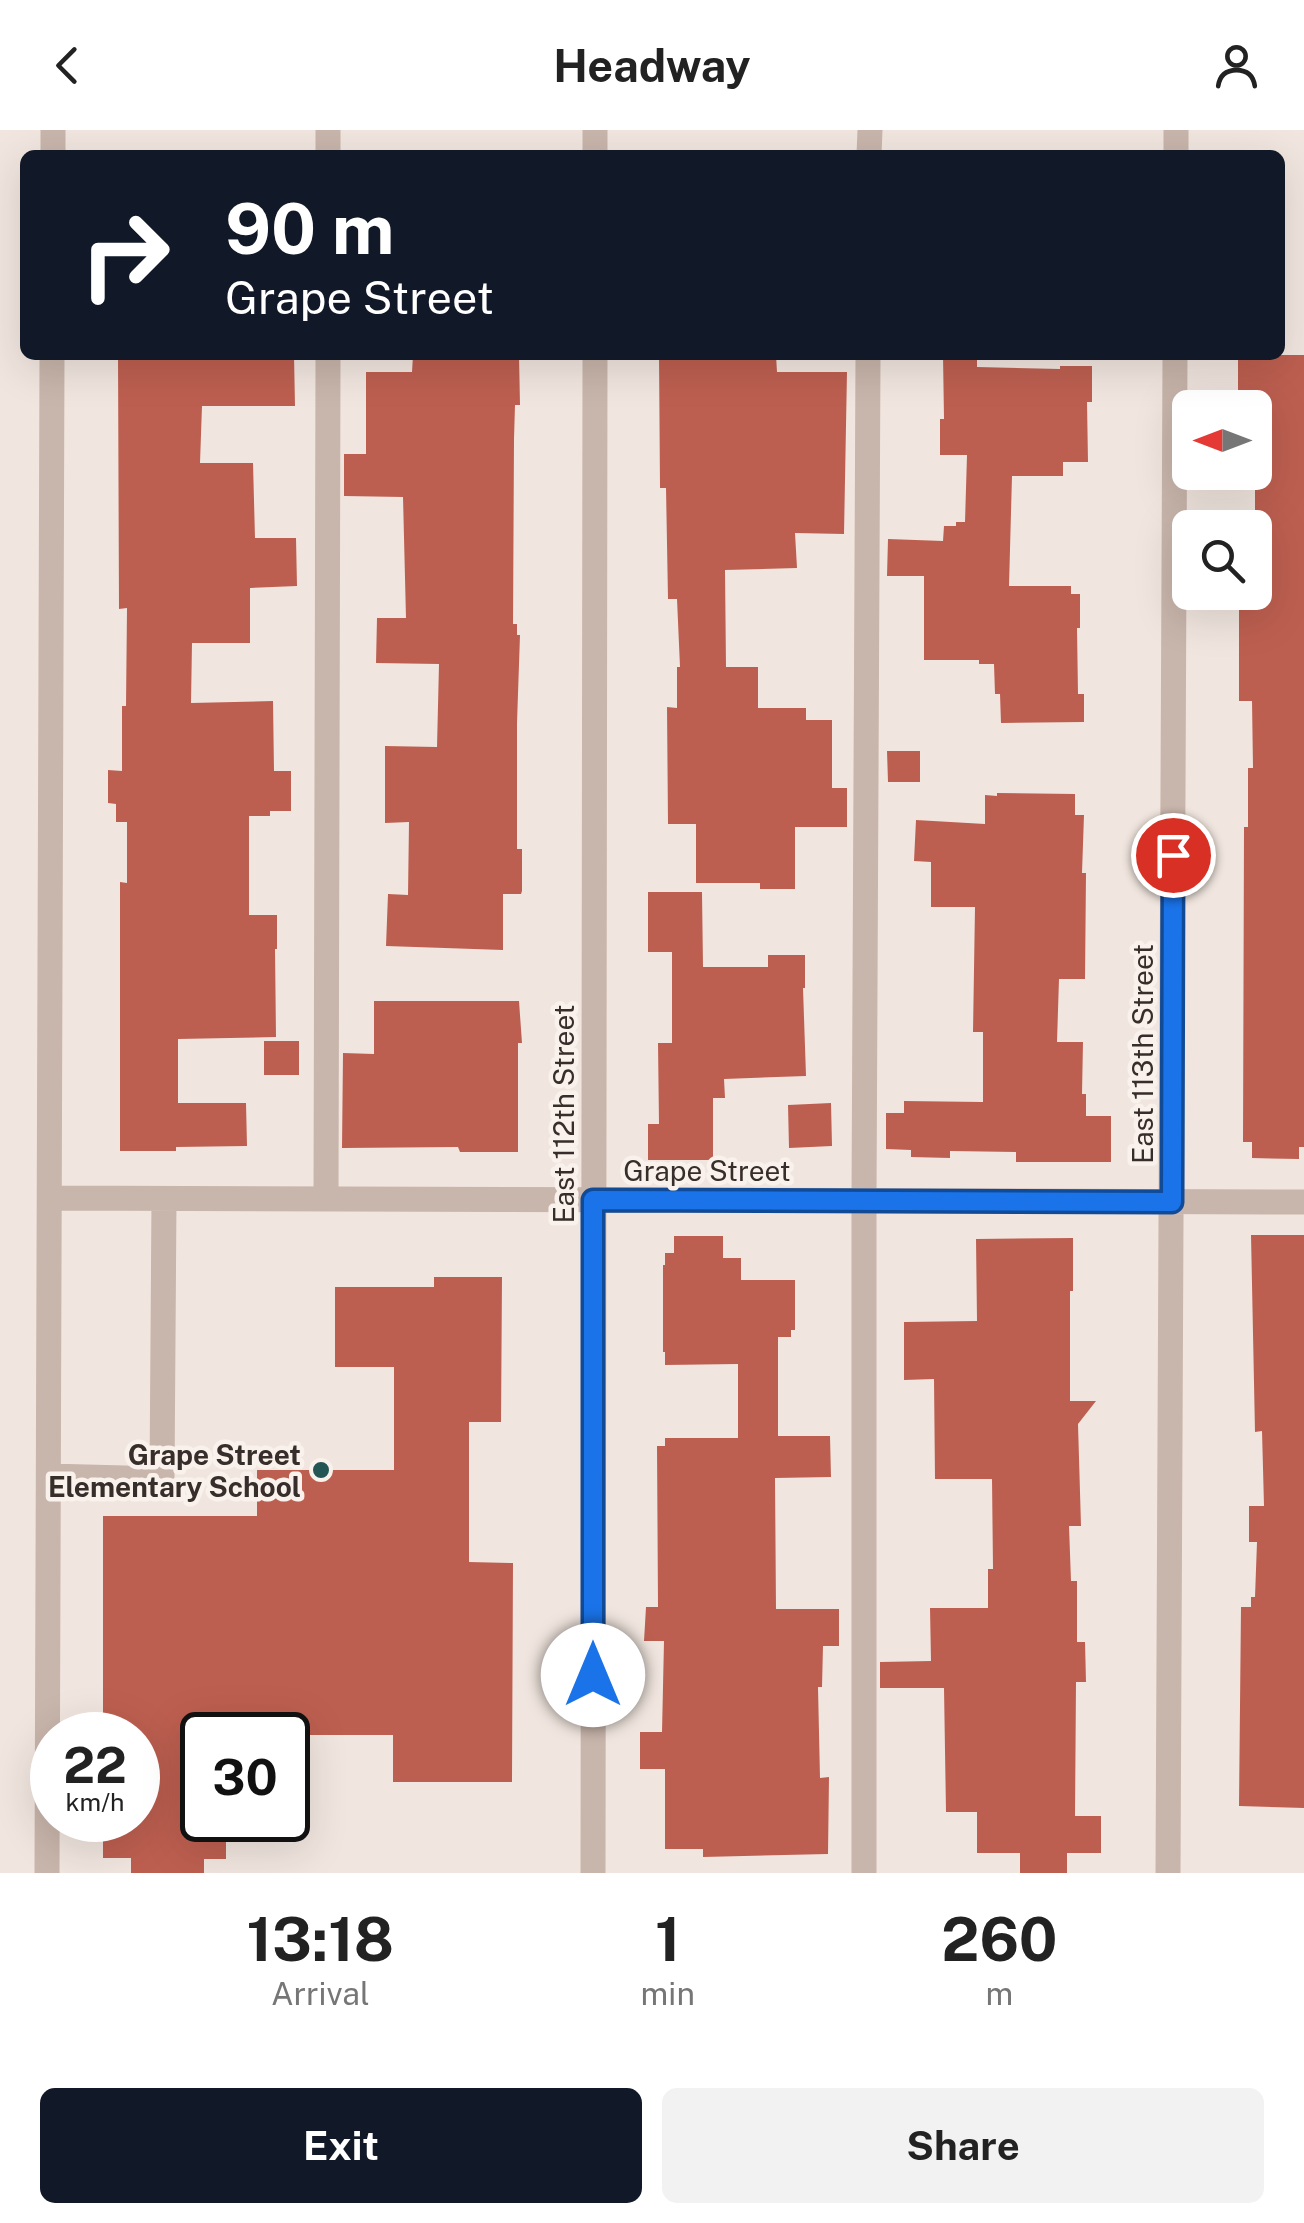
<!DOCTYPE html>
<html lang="en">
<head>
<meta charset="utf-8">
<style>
  :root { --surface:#fff; --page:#f2f2f2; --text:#222; --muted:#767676; --accent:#111827 }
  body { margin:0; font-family:"Public Sans",sans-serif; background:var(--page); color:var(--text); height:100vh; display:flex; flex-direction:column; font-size:38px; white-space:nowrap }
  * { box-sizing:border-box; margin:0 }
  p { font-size:32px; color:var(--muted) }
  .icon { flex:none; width:55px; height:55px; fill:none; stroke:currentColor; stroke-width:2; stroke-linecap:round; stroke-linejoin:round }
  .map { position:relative; height:1743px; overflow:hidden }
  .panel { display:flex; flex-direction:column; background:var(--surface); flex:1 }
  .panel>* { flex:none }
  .top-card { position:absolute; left:20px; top:20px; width:1265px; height:210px; border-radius:15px; box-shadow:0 10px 40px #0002; background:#111827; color:#fff; overflow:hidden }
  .needle { width:65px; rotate:270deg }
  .controls { position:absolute; left:1172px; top:260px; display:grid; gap:20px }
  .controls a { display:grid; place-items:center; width:100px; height:100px; border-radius:15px; background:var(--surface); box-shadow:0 10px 40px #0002; font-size:50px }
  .speed { position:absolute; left:30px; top:1582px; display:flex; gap:20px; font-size:50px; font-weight:700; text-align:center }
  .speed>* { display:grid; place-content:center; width:130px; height:130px; border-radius:50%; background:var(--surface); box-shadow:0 10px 40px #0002; line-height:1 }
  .speed small { font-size:25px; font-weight:400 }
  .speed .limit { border:5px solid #111; border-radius:15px; background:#fff; color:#111 }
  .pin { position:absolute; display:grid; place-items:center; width:85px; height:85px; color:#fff; margin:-42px; border:5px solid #fff; border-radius:50%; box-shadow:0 2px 10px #0007 }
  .me { position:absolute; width:110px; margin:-55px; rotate:0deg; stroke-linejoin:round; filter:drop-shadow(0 0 8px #0008) }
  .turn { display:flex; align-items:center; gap:35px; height:210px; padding:0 40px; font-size:45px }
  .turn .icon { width:130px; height:130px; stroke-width:2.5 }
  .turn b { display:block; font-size:70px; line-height:85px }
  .eta { display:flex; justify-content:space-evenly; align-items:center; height:170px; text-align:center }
  .eta b { font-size:60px; font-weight:700; line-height:70px }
  .cta { display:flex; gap:20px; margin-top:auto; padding:20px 40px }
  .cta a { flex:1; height:115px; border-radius:15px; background:var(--accent); color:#fff; font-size:40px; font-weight:700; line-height:115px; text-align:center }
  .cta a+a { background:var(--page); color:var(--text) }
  header { display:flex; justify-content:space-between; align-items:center; height:130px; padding:0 40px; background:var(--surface); font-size:45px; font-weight:700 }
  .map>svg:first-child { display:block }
  .building { fill:#bd5f50 }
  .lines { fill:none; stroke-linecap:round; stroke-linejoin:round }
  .minor { stroke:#c8b5ab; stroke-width:25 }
  .route-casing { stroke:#114b97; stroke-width:25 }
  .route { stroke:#1a73e8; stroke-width:18 }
  .poi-dot { fill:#225553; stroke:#f9f1eb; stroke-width:4 }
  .labels { text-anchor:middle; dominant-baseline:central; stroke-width:9; stroke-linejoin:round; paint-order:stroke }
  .street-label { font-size:28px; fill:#372d2a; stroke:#f9f1eb }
  .poi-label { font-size:28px; font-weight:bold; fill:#372d2a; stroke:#f9f1eb; text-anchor:end }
</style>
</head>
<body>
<header><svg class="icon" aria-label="back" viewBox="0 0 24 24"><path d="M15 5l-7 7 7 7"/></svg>Headway<svg class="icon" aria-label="person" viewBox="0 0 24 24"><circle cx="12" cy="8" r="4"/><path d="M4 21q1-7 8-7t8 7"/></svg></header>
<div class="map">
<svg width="1304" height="1743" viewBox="0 0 1304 1743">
  <rect width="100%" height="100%" fill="#f1e6df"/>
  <!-- building -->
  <path class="building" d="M 118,225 L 294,225 L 295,276 L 202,276 L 200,333 L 253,333 L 255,408 L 296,408 L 297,456 L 250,458 L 250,513 L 192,513 L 191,573 L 273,571 L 274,641 L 291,641 L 291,681 L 270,681 L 270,686 L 249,686 L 249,785 L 277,785 L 277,819 L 275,819 L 276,907 L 178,909 L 178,973 L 246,973 L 247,1016 L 176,1017 L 176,1021 L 120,1021 L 120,752 L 127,753 L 127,692 L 116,692 L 116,674 L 108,673 L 108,640 L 122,641 L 122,576 L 126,576 L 127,478 L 119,479 Z
    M 413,225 L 519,225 L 520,275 L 515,275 L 514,309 L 513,494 L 517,494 L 517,505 L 520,505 L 517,593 L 517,719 L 522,719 L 522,761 L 521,764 L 503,764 L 503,820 L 386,816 L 388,764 L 408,765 L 409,692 L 385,693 L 385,616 L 437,617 L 439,534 L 376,533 L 377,488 L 406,488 L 403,367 L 344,366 L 344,324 L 366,324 L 366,242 L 412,242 Z
    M 659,225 L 776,225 L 777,242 L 847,242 L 844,404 L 795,403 L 797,438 L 725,440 L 726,537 L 758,537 L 758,578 L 806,578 L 806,590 L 832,590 L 832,658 L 847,658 L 847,697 L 795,697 L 795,759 L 760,759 L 760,753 L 696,753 L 696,694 L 668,694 L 667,577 L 677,578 L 677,537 L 680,537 L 677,469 L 668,469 L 666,358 L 660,358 Z
    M 943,225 L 977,225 L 977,237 L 1060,239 L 1060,236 L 1092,236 L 1092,272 L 1087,272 L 1088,332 L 1063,332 L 1063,346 L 1012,346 L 1009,456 L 1071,456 L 1071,464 L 1080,464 L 1080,498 L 1077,498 L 1078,564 L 1084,564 L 1084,592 L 1001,593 L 1000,564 L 995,564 L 994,534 L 979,534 L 979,530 L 924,530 L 924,446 L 887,446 L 888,409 L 943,411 L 944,396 L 956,396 L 956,392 L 965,392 L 967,325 L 940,325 L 940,289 L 944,289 Z
    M 1238,225 L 1304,225 L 1304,1017 L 1299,1017 L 1299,1029 L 1252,1028 L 1252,1012 L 1243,1012 L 1244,697 L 1248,697 L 1248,638 L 1253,638 L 1252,571 L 1239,571 L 1239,462 L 1255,462 L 1255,274 L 1238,274 Z
    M 887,621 L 920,621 L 920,652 L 888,652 Z
    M 997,663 L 1075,664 L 1075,685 L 1084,685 L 1082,743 L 1086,743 L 1085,849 L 1059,849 L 1057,912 L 1083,912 L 1082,964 L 1086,964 L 1086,986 L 1111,986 L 1111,1032 L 1016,1032 L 1016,1022 L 950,1021 L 950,1028 L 911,1027 L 911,1020 L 886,1019 L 886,983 L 904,983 L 904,971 L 983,972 L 983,902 L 973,902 L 975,777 L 931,777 L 931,732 L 914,731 L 916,690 L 985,694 L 985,665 L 997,666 Z
    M 648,762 L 702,762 L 703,837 L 768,837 L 768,825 L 805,825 L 805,858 L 803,858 L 806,946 L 724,949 L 725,968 L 713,968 L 713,1030 L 648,1030 L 648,994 L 659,994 L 658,913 L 672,913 L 672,822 L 648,822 Z
    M 374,871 L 519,871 L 522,913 L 518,913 L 518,1022 L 460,1022 L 458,1017 L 342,1018 L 343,923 L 374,924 Z
    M 264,911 L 299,911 L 299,945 L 264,945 Z
    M 831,973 L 832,1016 L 789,1018 L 788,975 Z
    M 1251,1105 L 1304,1105 L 1304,1678 L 1239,1676 L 1241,1477 L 1251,1477 L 1251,1467 L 1255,1467 L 1257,1412 L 1249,1412 L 1249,1376 L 1264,1376 L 1262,1301 L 1255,1302 Z
    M 674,1106 L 723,1106 L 723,1128 L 741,1128 L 741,1150 L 795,1150 L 795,1200 L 791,1200 L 791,1207 L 778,1207 L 778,1306 L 830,1306 L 831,1347 L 775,1348 L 776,1479 L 839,1479 L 839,1516 L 823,1516 L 822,1557 L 818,1557 L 820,1648 L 829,1647 L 828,1724 L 703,1727 L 703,1719 L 665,1719 L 665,1639 L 640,1639 L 640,1602 L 662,1602 L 664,1511 L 644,1511 L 646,1477 L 658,1477 L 657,1316 L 665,1316 L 665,1308 L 738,1308 L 738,1234 L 665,1235 L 665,1222 L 663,1222 L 663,1135 L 665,1135 L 665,1123 L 674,1123 Z
    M 1073,1108 L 1073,1161 L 1070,1161 L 1070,1271 L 1096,1271 L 1078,1294 L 1081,1396 L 1069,1396 L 1071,1451 L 1077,1451 L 1077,1512 L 1085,1512 L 1086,1552 L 1076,1552 L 1075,1686 L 1101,1686 L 1101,1723 L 1067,1723 L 1067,1743 L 1020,1743 L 1020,1723 L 977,1723 L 977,1682 L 946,1682 L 944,1558 L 880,1558 L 880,1532 L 931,1531 L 930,1478 L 988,1478 L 988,1439 L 993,1439 L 992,1349 L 935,1349 L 934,1249 L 904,1250 L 904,1192 L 977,1191 L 976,1109 Z
    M 434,1147 L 502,1147 L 501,1292 L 469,1292 L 469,1432 L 513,1433 L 512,1652 L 393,1652 L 393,1605 L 202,1605 L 202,1690 L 226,1690 L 226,1729 L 204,1729 L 204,1743 L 131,1743 L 131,1728 L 103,1728 L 103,1690 L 138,1690 L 138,1605 L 103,1605 L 103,1386 L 257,1386 L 257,1340 L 394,1340 L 394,1237 L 335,1237 L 335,1157 L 434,1157 Z"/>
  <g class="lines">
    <!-- minor -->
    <path class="minor" d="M 53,25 L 53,0
      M 328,25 L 328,0
      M 595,25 L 595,0
      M 869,25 L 870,0
      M 1176,25 L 1176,0
      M 50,1068 L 1304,1072
      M 326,1069 L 328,225
      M 49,1346 L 162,1349 L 164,1069
      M 47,1743 L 52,225
      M 593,1743 L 595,225
      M 864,1743 L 864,1070 L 868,225
      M 1168,1743 L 1175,225"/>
  </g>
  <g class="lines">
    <!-- route casing -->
    <g class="route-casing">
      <path id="route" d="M 593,1545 L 593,1070 L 1172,1072 L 1173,725"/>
    </g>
    <!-- route -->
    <use href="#route" class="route"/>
  </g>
  <!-- markers -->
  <circle class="poi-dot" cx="321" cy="1340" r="10"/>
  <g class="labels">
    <!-- street labels -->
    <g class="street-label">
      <text transform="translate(1142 924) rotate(-90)">East 113th Street</text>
      <text transform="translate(563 984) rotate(-90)">East 112th Street</text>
      <text x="707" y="1040">Grape Street</text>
    </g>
    <!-- poi labels -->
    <g class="poi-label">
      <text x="301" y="1324">Grape Street<tspan x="301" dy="32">Elementary School</tspan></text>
    </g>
  </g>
</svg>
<div class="controls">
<a><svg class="needle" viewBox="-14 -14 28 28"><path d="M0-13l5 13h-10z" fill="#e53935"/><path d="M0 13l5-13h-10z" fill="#767676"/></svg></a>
<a><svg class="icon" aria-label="search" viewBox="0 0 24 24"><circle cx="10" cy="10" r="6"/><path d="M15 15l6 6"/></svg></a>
</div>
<div class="speed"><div>22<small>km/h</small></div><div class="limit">30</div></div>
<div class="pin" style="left:1173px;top:725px;background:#d93025"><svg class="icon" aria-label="arrive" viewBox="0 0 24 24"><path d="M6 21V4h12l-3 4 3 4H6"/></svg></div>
<svg class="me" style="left:593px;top:1545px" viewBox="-20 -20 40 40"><circle r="19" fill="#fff"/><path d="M0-13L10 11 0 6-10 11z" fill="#1a73e8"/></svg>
<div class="top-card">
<div class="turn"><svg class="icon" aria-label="right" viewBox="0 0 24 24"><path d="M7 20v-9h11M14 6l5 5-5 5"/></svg><div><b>90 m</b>Grape Street</div></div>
</div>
</div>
<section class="panel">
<div class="eta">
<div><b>13:18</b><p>Arrival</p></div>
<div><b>1</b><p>min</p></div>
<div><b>260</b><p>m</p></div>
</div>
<div class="cta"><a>Exit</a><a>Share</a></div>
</section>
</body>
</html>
